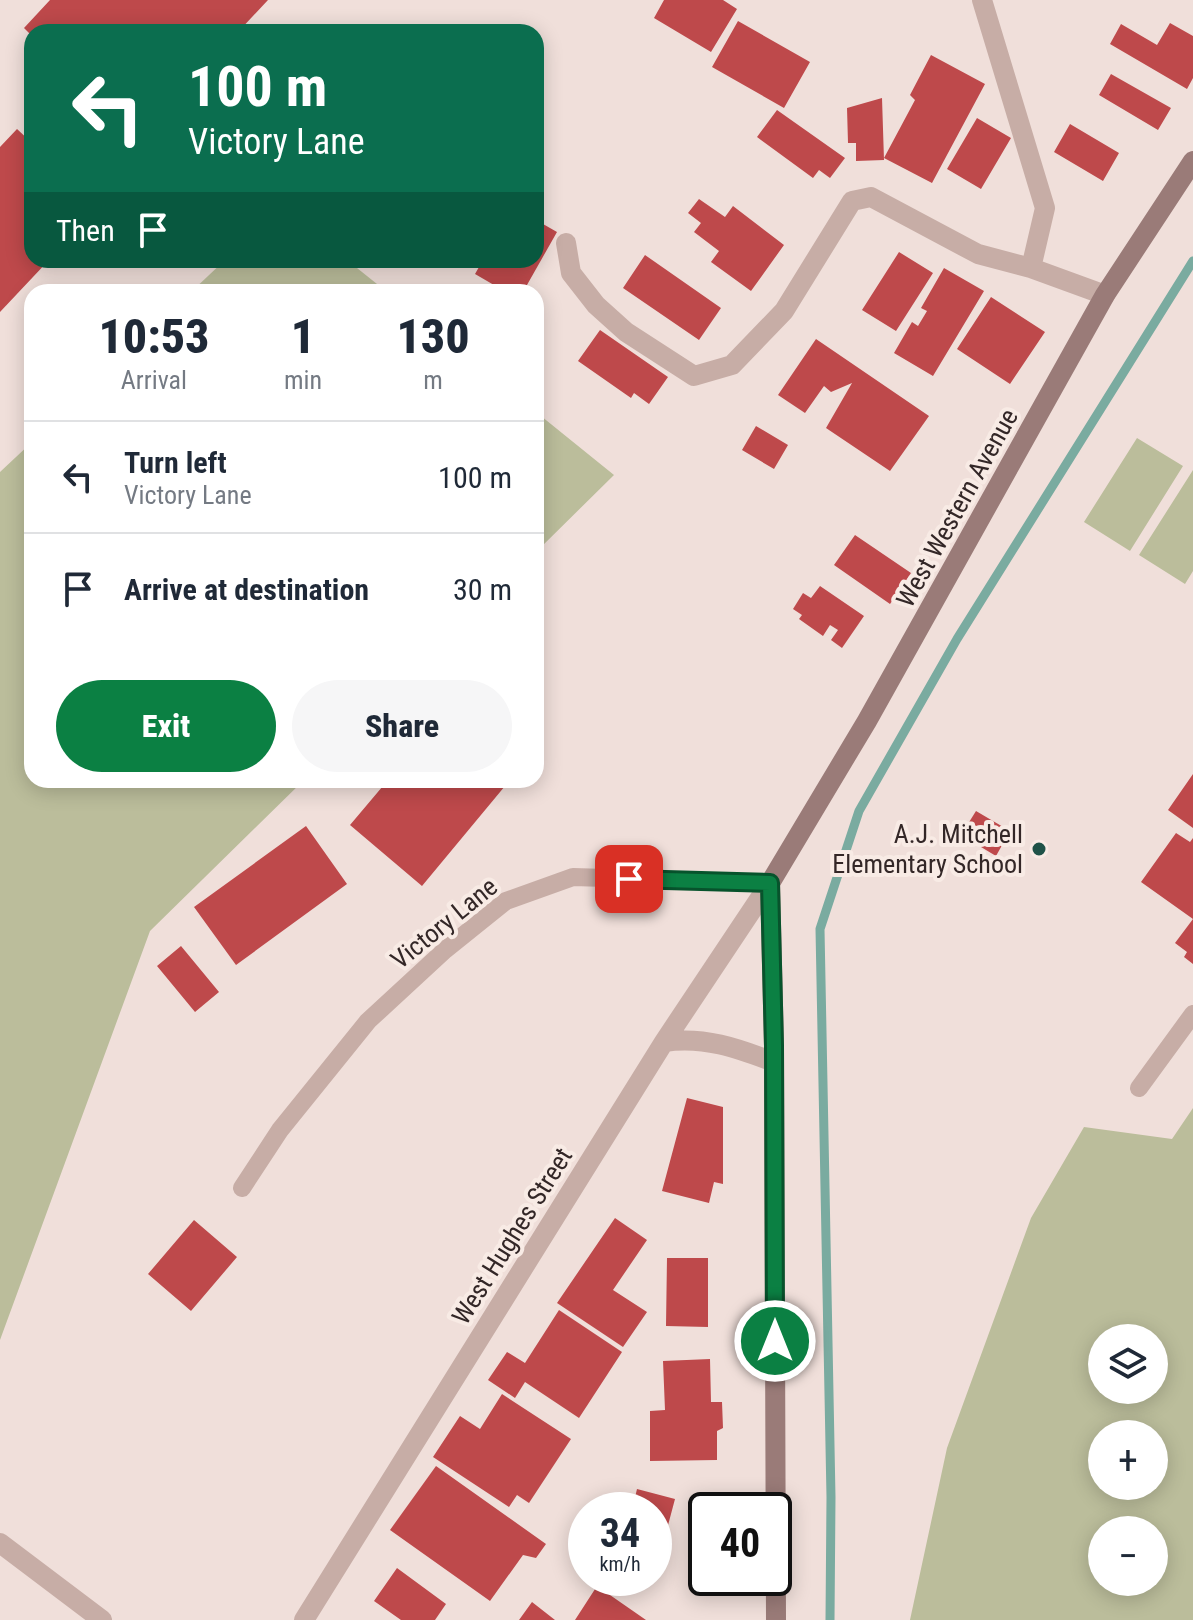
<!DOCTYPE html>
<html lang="en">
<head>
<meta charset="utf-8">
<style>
  :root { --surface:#fff; --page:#f6f6f7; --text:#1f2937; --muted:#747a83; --line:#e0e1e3; --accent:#0b8043 }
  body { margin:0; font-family:"Roboto Condensed",sans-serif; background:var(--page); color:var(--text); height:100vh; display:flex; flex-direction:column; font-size:30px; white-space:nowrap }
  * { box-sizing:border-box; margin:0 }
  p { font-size:26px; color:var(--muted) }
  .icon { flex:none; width:44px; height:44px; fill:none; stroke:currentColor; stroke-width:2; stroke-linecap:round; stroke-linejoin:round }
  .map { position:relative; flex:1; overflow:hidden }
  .sheet { position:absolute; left:24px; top:284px; width:520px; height:504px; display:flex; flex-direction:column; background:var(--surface); border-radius:24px; box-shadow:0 4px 20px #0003 }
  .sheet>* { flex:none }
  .top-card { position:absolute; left:24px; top:24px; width:520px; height:244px; border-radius:24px; box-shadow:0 4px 20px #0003; background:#0b6e4f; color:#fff; overflow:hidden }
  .fabs { position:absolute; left:1088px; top:1324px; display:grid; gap:16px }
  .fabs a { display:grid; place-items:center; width:80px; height:80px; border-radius:50%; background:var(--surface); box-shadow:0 4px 20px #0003; font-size:40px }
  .speed { position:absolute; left:568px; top:1492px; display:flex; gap:16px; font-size:40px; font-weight:700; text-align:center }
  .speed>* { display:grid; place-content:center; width:104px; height:104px; border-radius:50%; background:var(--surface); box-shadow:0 4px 20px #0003; line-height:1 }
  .speed small { font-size:20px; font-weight:400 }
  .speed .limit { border:4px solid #111; border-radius:12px; background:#fff; color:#111 }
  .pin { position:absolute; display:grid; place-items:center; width:68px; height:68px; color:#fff; margin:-34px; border-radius:16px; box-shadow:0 4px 12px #0006 }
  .me { position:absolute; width:88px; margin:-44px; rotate:0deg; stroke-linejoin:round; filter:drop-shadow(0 0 6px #0008) }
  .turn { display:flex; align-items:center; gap:28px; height:168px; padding:0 32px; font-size:36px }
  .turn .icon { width:104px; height:104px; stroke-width:2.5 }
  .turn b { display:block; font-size:56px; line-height:68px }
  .then { display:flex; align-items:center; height:76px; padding:0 32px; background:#0003; gap:16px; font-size:30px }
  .eta { display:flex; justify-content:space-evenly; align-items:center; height:136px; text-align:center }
  .eta b { font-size:48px; font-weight:800; line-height:56px }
  .button { display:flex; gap:16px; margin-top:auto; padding:16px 32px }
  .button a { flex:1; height:92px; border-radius:48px; background:var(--accent); color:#fff; font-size:32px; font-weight:800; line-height:92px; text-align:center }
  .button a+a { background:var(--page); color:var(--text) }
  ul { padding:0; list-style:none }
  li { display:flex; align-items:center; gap:24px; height:112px; padding:0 32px; border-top:2px solid var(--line) }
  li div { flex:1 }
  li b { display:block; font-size:30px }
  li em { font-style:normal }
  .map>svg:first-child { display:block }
  .green { fill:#bbbd9b; fill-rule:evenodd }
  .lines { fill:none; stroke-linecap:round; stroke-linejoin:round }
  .stream { stroke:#7aaba0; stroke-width:9 }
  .building { fill:#be494b }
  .lane { stroke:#c7ada6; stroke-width:18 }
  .street { stroke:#c7ada6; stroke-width:20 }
  .secondary { stroke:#9a7b78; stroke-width:20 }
  .route-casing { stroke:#07532c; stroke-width:20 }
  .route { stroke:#0b8043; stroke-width:14 }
  .poi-dot { fill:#1f5248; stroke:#f8ebe5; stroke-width:3 }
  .labels { text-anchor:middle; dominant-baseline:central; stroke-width:8; stroke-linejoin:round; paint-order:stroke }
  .street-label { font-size:26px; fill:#332727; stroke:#f8ebe5 }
  .poi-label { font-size:26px; fill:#332727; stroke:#f8ebe5; text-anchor:end }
</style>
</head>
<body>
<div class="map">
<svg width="1193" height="1620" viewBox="0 0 1193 1620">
  <rect width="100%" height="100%" fill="#f0dfda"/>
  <!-- green -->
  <path class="green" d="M 225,260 L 347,260 L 387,292 L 191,292 Z
    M 536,412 L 614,475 L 536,552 Z
    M 1137,438 L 1183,466 L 1130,551 L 1084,522 Z
    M 32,442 L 32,780 L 304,780 L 150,931 L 0,1340 L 0,472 Z
    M 1193,470 L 1193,571 L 1185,584 L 1139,555 Z
    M 1193,1108 L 1193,1620 L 910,1620 L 947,1448 L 1031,1218 L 1084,1127 L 1172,1139 ZM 1102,1338 L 1154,1338 L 1154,1390 L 1102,1390 ZM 1102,1434 L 1154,1434 L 1154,1486 L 1102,1486 ZM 1102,1530 L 1154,1530 L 1154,1582 L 1102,1582 Z"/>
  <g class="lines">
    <!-- stream -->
    <path class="stream" d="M 830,1620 L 831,1497 L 820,929 L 859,811 L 957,639 L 1193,261"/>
  </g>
  <!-- building -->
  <path class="building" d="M 50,0 L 268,0 L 238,32 L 32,32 L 32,36 L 24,28 Z
    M 664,0 L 723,0 L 737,9 L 711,52 L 654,18 Z
    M 738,21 L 810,62 L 784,108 L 712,67 Z
    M 1170,23 L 1193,36 L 1193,78 L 1187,89 L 1110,44 L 1121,24 L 1157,45 Z
    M 931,55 L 985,84 L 932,183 L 884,158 L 915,100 L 910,95 Z
    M 1111,74 L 1171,108 L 1158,130 L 1099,95 Z
    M 882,98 L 884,160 L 856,161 L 856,143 L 848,143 L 847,108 Z
    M 777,110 L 845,158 L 830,178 L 819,170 L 813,178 L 757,137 Z
    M 977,118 L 1011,138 L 981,189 L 947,169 Z
    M 1070,124 L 1119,153 L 1103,181 L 1054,152 Z
    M 17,129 L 32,143 L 32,260 L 49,260 L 0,312 L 0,147 Z
    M 699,199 L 725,217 L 733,206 L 784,245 L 751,291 L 711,262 L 719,251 L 694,232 L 701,223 L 688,213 Z
    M 536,220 L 557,232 L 523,292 L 506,292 L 475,274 L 483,260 L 536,260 Z
    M 899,252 L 933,273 L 896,331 L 862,310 Z
    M 645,255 L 721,308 L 699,340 L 623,288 Z
    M 944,268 L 984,291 L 933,376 L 894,353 L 912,322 L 918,326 L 927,311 L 921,308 Z
    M 991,297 L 1045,332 L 1010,384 L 957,349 Z
    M 600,330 L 668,377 L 649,404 L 634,393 L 631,398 L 578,361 Z
    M 816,339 L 929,416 L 890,471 L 826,428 L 852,383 L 831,392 L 824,386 L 805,413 L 778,395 Z
    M 756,426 L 788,445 L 774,469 L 742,450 Z
    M 855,535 L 911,573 L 890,604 L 834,565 Z
    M 820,586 L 864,616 L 842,648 L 831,640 L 838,630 L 830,625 L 823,636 L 799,619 L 802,615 L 793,609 L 803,593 L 811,598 Z
    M 1193,774 L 1193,828 L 1168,810 Z
    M 388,780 L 510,780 L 422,886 L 350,825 Z
    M 976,811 L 1010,831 L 996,856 L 961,835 Z
    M 306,826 L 347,884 L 236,965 L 194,907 Z
    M 1176,833 L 1190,842 L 1193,838 L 1193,919 L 1141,882 Z
    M 1193,919 L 1193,964 L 1184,957 L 1187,952 L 1175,943 Z
    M 181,946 L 219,992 L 195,1012 L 157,966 Z
    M 687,1098 L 723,1107 L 723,1184 L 714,1182 L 709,1203 L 662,1191 Z
    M 615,1218 L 647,1240 L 613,1290 L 647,1312 L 623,1347 L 557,1303 Z
    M 194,1220 L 237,1257 L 191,1311 L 148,1274 Z
    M 667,1258 L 708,1258 L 708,1327 L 666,1326 Z
    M 559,1310 L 622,1352 L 579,1418 L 525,1382 L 515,1398 L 488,1380 L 507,1352 L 525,1363 Z
    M 710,1359 L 711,1402 L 722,1402 L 723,1428 L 717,1431 L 717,1460 L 650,1461 L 650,1411 L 665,1410 L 663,1361 Z
    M 502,1394 L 571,1439 L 529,1503 L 517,1495 L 509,1507 L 433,1457 L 460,1416 L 480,1429 Z
    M 436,1466 L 546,1544 L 536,1558 L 523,1555 L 490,1601 L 390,1530 Z
    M 637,1489 L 675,1499 L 655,1574 L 654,1510 L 632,1510 Z
    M 397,1568 L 446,1604 L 435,1620 L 401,1620 L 374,1601 Z
    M 597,1586 L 646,1620 L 575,1620 Z
    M 532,1602 L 555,1620 L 519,1620 Z"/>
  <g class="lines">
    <!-- lane -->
    <path class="lane" d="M 1139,1088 L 1193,1014
      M 242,1188 L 280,1130 L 368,1021 L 445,950 L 506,901 L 573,877 L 770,883"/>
    <!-- street -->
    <path class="street" d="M 982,0 L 1045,208 L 1031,268
      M 566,243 L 571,273 L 596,305 L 626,332 L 694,376 L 732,365 L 784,311 L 852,201 L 871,197 L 978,254 L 1031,268 L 1105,295
      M 664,1042 C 704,1036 737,1048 774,1062
      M 0,1543 L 102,1620
      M 304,1620 L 664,1042 L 770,883"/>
    <!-- secondary -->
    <path class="secondary" d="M 776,1620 L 774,1046 L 770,883 L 867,721 L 1105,295 L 1193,161"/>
  </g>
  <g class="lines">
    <!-- route casing -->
    <g class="route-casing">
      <path id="route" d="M 629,879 L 770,883 L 774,1046 L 775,1341"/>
    </g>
    <!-- route -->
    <use href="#route" class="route"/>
  </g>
  <!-- markers -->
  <circle class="poi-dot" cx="1039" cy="849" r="8"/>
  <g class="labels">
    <!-- street labels -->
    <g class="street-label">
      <text transform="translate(957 508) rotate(-61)">West Western Avenue</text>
      <text transform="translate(444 923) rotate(-39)">Victory Lane</text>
      <text transform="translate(512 1236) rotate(-58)">West Hughes Street</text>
    </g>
    <!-- poi labels -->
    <g class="poi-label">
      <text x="1023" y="834">A.J. Mitchell<tspan x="1023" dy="30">Elementary School</tspan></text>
    </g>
  </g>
</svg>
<div class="fabs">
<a><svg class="icon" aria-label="layers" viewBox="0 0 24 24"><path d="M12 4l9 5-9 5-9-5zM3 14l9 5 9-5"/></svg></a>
<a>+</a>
<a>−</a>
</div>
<div class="speed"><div>34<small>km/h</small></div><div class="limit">40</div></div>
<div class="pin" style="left:629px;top:879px;background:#d93025"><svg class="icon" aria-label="arrive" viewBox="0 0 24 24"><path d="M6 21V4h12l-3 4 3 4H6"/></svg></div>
<svg class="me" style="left:775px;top:1341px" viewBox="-20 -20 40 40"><circle r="17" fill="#0b8043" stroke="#fff" stroke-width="3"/><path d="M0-11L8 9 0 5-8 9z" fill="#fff"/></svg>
<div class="top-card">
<div class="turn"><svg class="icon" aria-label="left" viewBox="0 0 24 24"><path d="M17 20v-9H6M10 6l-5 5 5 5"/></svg><div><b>100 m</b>Victory Lane</div></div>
<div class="then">Then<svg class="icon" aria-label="arrive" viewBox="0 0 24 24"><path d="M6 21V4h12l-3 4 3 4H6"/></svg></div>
</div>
<section class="sheet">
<div class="eta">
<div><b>10:53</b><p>Arrival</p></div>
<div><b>1</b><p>min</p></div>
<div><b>130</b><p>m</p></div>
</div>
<ul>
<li><svg class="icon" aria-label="left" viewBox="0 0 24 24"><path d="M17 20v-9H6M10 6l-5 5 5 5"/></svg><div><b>Turn left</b><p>Victory Lane</p></div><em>100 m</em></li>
<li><svg class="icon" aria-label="arrive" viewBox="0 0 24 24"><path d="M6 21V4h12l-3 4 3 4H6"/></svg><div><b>Arrive at destination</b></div><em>30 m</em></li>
</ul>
<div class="button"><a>Exit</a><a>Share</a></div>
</section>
</div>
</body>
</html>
